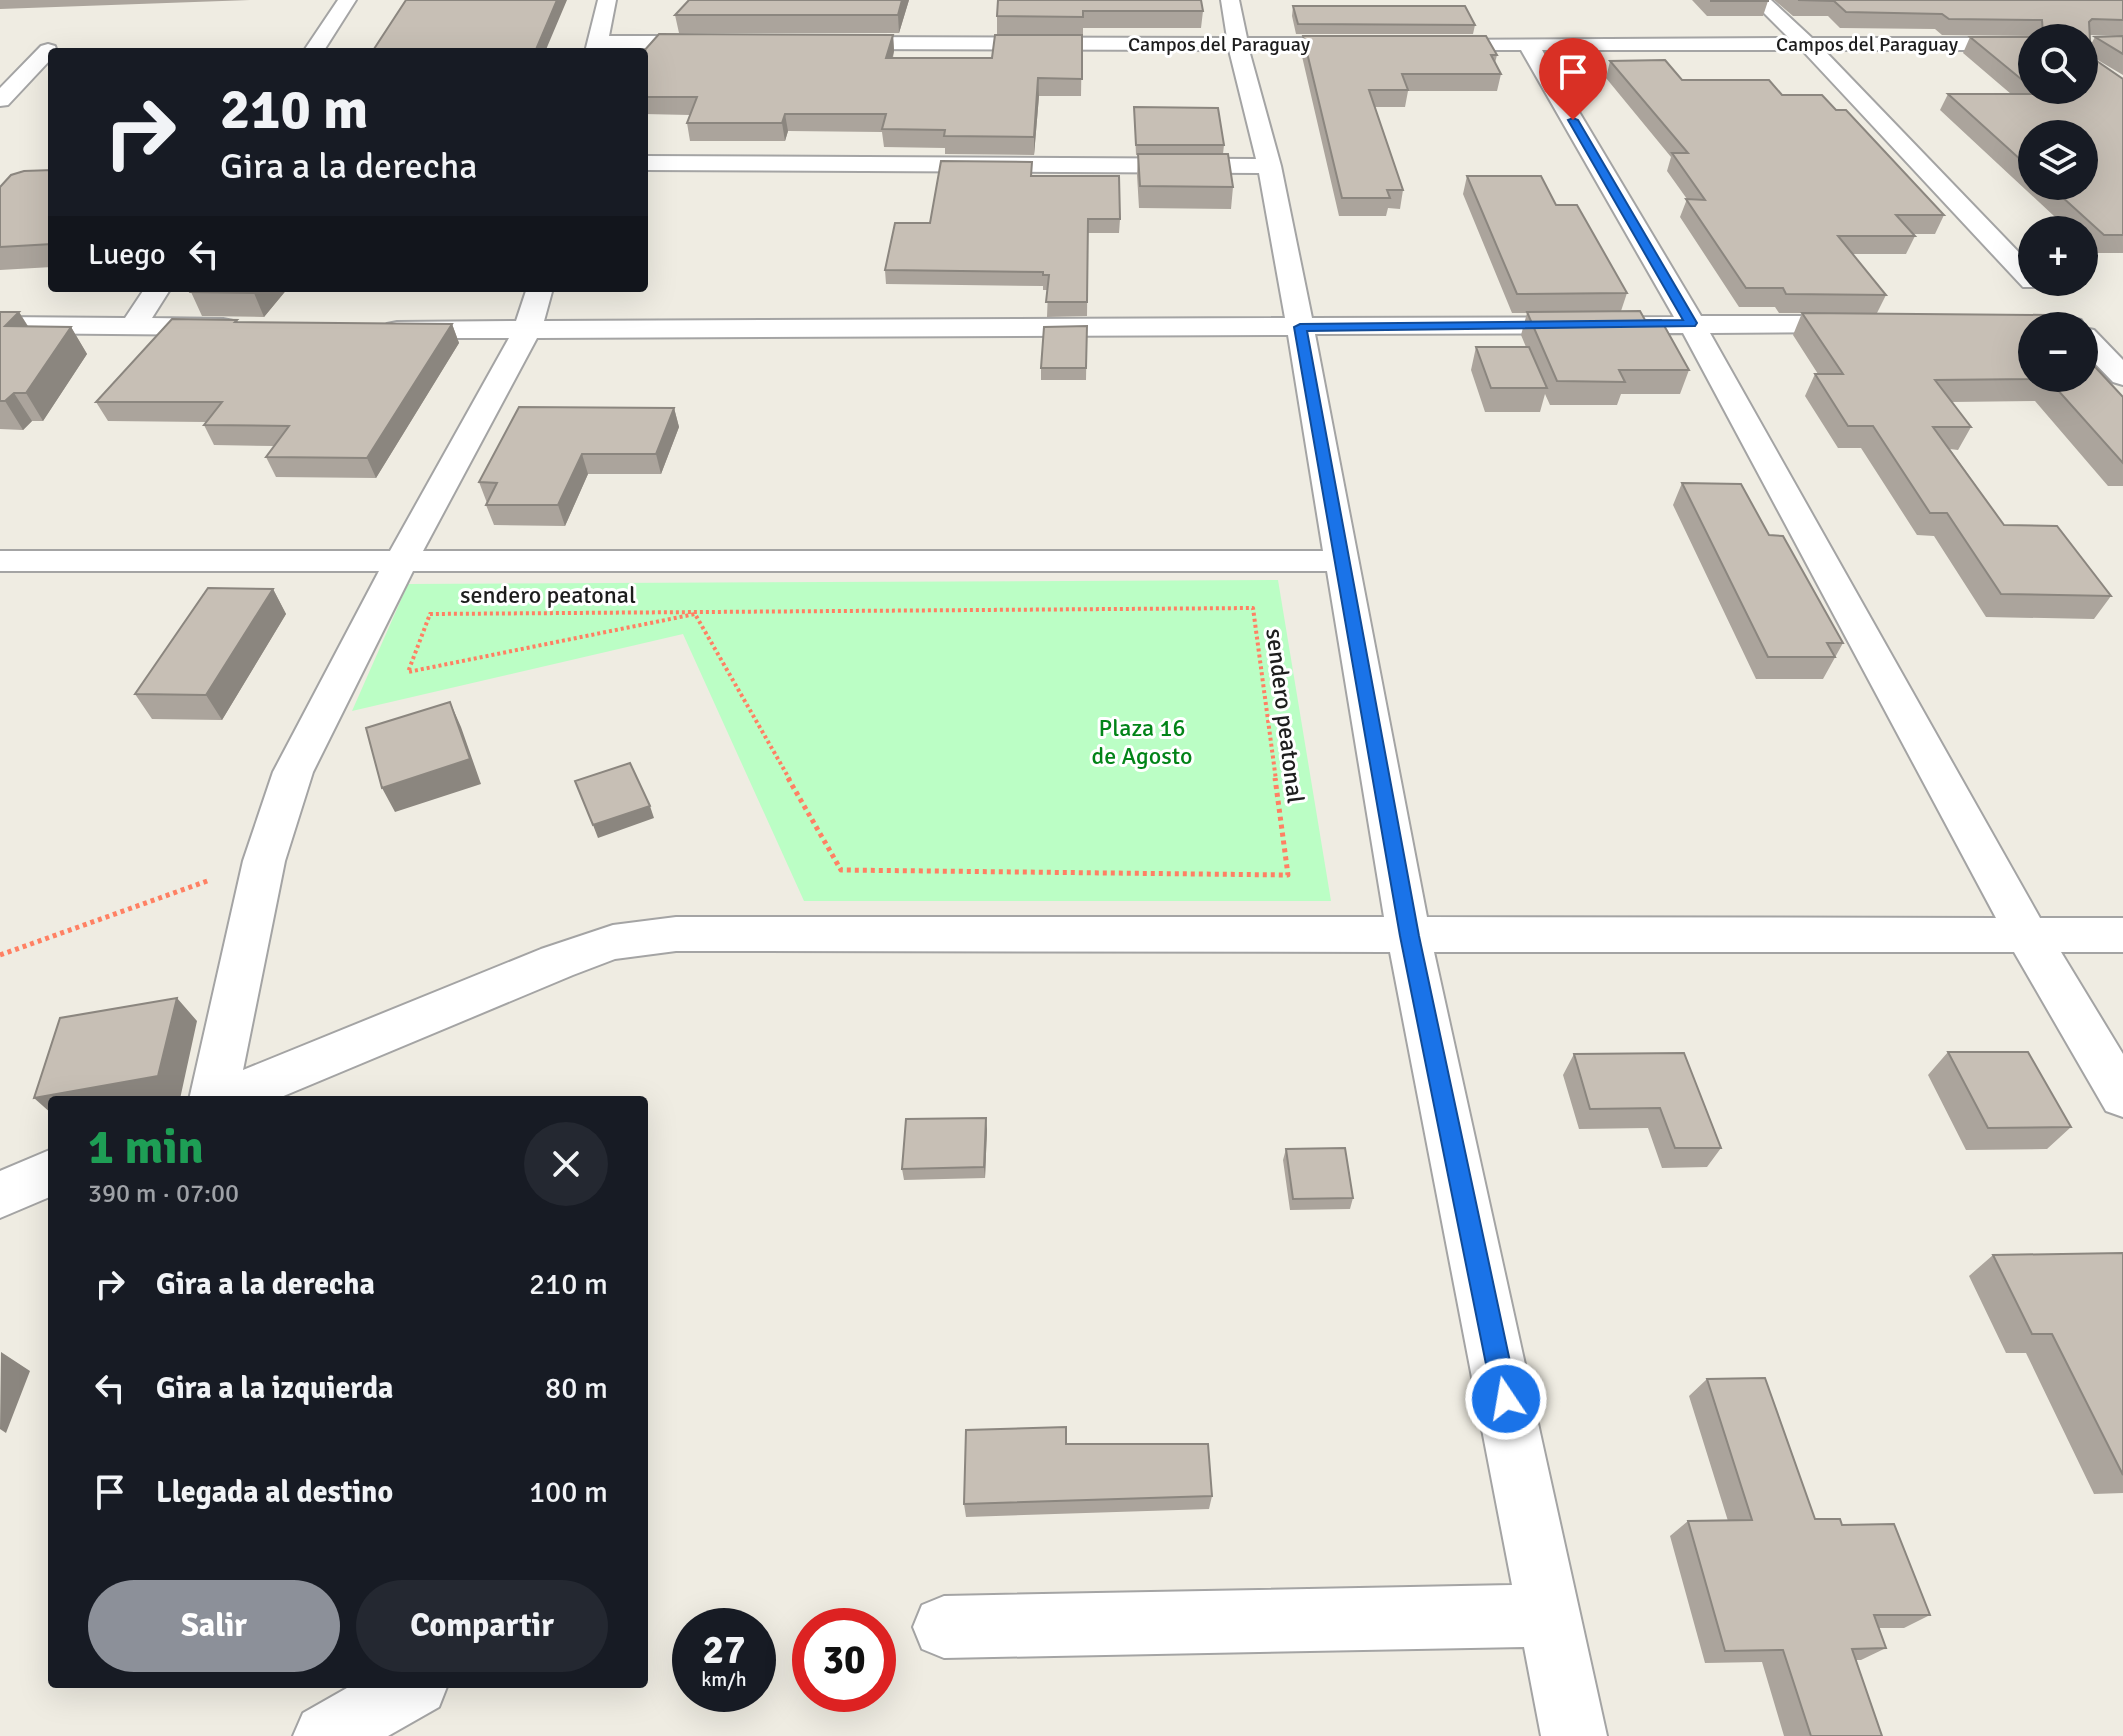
<!DOCTYPE html>
<html lang="es">
<head>
<meta charset="utf-8">
<style>
  :root { --surface:#171b24; --page:#242831; --text:#f1f3f6; --muted:#9ea1a6; --accent:#8c9099 }
  body { margin:0; font-family:Signika,sans-serif; background:var(--page); color:var(--text); height:100vh; display:flex; flex-direction:column; font-size:30px; white-space:nowrap }
  * { box-sizing:border-box; margin:0 }
  p { font-size:26px; color:var(--muted) }
  .icon { flex:none; width:44px; height:44px; fill:none; stroke:currentColor; stroke-width:2; stroke-linecap:round; stroke-linejoin:round }
  .map { position:relative; flex:1; overflow:hidden }
  .drawer { position:absolute; left:48px; top:1096px; width:600px; height:592px; display:flex; flex-direction:column; background:var(--surface); border-radius:8px; box-shadow:0 8px 32px #0002 }
  .drawer>* { flex:none }
  .hud { position:absolute; left:48px; top:48px; width:600px; height:244px; border-radius:8px; box-shadow:0 8px 32px #0002; background:#171b24; color:var(--text); overflow:hidden }
  .controls { position:absolute; left:2018px; top:24px; display:grid; gap:16px }
  .controls a { display:grid; place-items:center; width:80px; height:80px; border-radius:50%; background:var(--surface); box-shadow:0 8px 32px #0002; font-size:40px }
  .speed { position:absolute; left:672px; top:1608px; display:flex; gap:16px; font-size:40px; font-weight:700; text-align:center }
  .speed>* { display:grid; place-content:center; width:104px; height:104px; border-radius:50%; background:var(--surface); box-shadow:0 8px 32px #0002; line-height:1 }
  .speed small { font-size:20px; font-weight:400 }
  .speed .limit { border:12px solid #d22; background:#fff; color:#111 }
  .pin { position:absolute; display:grid; place-items:center; width:68px; height:68px; color:#fff; margin:-82px -34px; border-radius:50% 50% 50% 0; rotate:-45deg; box-shadow:0 0 8px #0007 }
  .pin .icon { rotate:45deg }
  .me { position:absolute; width:88px; margin:-44px; rotate:348deg; stroke-linejoin:round; filter:drop-shadow(0 0 6px #0008) }
  .turn { display:flex; align-items:center; gap:28px; height:168px; padding:0 40px; font-size:36px }
  .turn .icon { width:104px; height:104px; stroke-width:2.5 }
  .turn b { display:block; font-size:56px; line-height:68px }
  .then { display:flex; align-items:center; height:76px; padding:0 40px; background:#0003; gap:16px; font-size:30px }
  .round { display:grid; place-items:center; flex:none; width:84px; height:84px; border-radius:42px; background:var(--page) }
  .headline { display:flex; align-items:center; justify-content:space-between; height:136px; padding:0 40px }
  h1 { font-size:48px; font-weight:700; line-height:60px; color:#1e9e55 }
  .action { display:flex; gap:16px; margin-top:auto; padding:16px 40px }
  .action a { flex:1; height:92px; border-radius:48px; background:var(--accent); color:#fff; font-size:32px; font-weight:700; line-height:92px; text-align:center }
  .action a+a { background:var(--page); color:var(--text) }
  ul { padding:0; list-style:none }
  li { display:flex; align-items:center; gap:24px; height:104px; padding:0 40px }
  li div { flex:1 }
  li b { display:block; font-size:30px }
  li em { font-style:normal }
  .map>svg:first-child { display:block }
  .park { fill:#bbfec5 }
  .lines { fill:none; stroke-linecap:round; stroke-linejoin:round }
  .street-casing { stroke:#a4a4a4; stroke-width:4 }
  .path-far1 { stroke:#ff8063; stroke-width:4; stroke-dasharray:3 3; stroke-linecap:butt }
  .path { stroke:#ff8063; stroke-width:5; stroke-dasharray:4 4; stroke-linecap:butt }
  .street { fill:#fff; fill-rule:evenodd }
  .wall { fill:#aba49c; fill-rule:evenodd }
  .shaded-wall { fill:#8b867f }
  .building { fill:#c7bfb5; stroke:#8b867f; stroke-width:2 }
  .route { fill:#1a73e8; stroke:#114b97; stroke-width:2 }
  .labels { text-anchor:middle; dominant-baseline:central; stroke-width:6; stroke-linejoin:round; paint-order:stroke }
  .far-street-label { font-size:20px; fill:#1d1d1d; stroke:#fff }
  .street-label { font-size:24px; fill:#1d1d1d; stroke:#fff }
  .park-label { font-size:24px; fill:#028418; stroke:#fff }
</style>
</head>
<body>
<div class="map">
<svg width="2123" height="1736" viewBox="0 0 2123 1736">
  <rect width="100%" height="100%" fill="#efece2"/>
  <!-- park -->
  <path class="park" d="M 1278,580 L 1331,901 L 804,901 L 683,634 L 352,711 L 408,584 Z"/>
  <g class="lines">
    <!-- street casing -->
    <g class="street-casing">
      <path id="street" d="M 338,0 L 356,0 L 323,52 L 303,52 Z
        M 598,0 L 616,0 L 609,36 L 707,36 L 717,42 L 707,48 L 606,48 L 605,52 L 585,52 Z
        M 1221,0 L 1239,0 L 1247,38 L 1359,38 L 1369,44 L 1359,50 L 1249,50 L 1281,166 L 1312,318 L 1674,317 L 1521,50 L 1433,50 L 1426,48 L 1423,44 L 1426,40 L 1789,38 L 1751,0 L 1771,0 L 1812,38 L 2032,38 L 2032,50 L 1824,50 L 2032,266 L 2032,282 L 2044,282 L 2041,287 L 2023,287 L 1802,50 L 1542,50 L 1701,316 L 1855,316 L 1865,318 L 1869,324 L 1865,330 L 1855,332 L 1710,333 L 2040,918 L 2123,918 L 2123,952 L 2061,952 L 2123,1054 L 2123,1117 L 2106,1111 L 2014,952 L 1434,952 L 1607,1736 L 1541,1736 L 1524,1647 L 944,1658 L 922,1649 L 913,1627 L 922,1605 L 944,1596 L 1512,1585 L 1390,952 L 676,951 L 615,959 L 573,975 L 274,1100 L 189,1100 L 243,861 L 273,772 L 379,571 L 0,571 L 0,551 L 390,551 L 509,338 L 397,338 L 387,336 L 383,330 L 387,324 L 397,322 L 516,321 L 527,288 L 553,288 L 544,321 L 1285,318 L 1259,173 L 644,170 L 644,156 L 1256,159 L 1229,50 L 837,49 L 827,43 L 837,37 L 1227,38 ZM 1683,333 L 1996,918 L 1427,917 L 1315,334 ZM 1288,335 L 1323,551 L 423,551 L 537,338 ZM 413,571 L 1327,571 L 1384,917 L 676,917 L 613,925 L 541,949 L 243,1070 L 285,861 L 313,772 Z
        M 48,44 L 55,46 L 57,52 L 52,52 L 52,58 L 8,105 L 0,106 L 0,88 L 41,46 Z
        M 145,288 L 171,288 L 152,318 L 223,319 L 233,321 L 237,327 L 233,333 L 223,335 L 0,333 L 0,317 L 125,318 Z
        M 2001,318 L 2071,318 L 2081,320 L 2085,326 L 2032,326 L 2032,334 L 1991,332 L 1987,326 L 1991,320 Z
        M 2084,328 L 2094,330 L 2123,360 L 2123,385 L 2113,382 L 2084,352 Z
        M 52,1149 L 52,1196 L 0,1218 L 0,1171 Z
        M 354,1684 L 448,1684 L 439,1707 L 388,1736 L 293,1736 L 303,1713 Z"/>
    </g>
    <!-- path-far1 -->
    <path class="path-far1" d="M 790,780 L 695,614 L 408,672 L 430,614 L 1253,608 L 1276,780"/>
    <!-- path -->
    <path class="path" d="M 788,778 L 841,870 L 1288,875 L 1275,778
      M 0,955 L 210,880"/>
    <!-- street -->
    <use href="#street" class="street"/>
  </g>
  <!-- wall -->
  <path class="wall" d="M 0,0 L 250,0 L 0,9 Z
    M 689,0 L 909,0 L 899,33 L 679,33 L 675,15 Z
    M 998,0 L 1203,11 L 1201,28 L 1083,28 L 1083,34 L 997,34 L 997,16 Z
    M 1692,0 L 1768,0 L 1768,1 L 1763,16 L 1707,16 Z
    M 1774,0 L 2123,0 L 2123,36 L 2090,35 L 2090,46 L 2095,37 L 2123,36 L 2123,75 L 2091,56 L 2091,57 L 2123,79 L 2123,253 L 2094,253 L 2084,244 L 2084,230 L 2069,230 L 1940,110 L 1948,94 L 2011,94 L 1963,53 L 1970,37 L 2034,37 L 2034,36 L 1942,35 L 1935,29 L 1840,28 L 1828,16 L 1793,16 ZM 2032,38 L 2084,90 L 2032,90 ZM 2032,134 L 2084,186 L 2032,186 Z
    M 1293,6 L 1475,25 L 1473,34 L 1296,34 L 1292,16 Z
    M 893,35 L 894,51 L 893,58 L 992,58 L 1082,35 L 1081,96 L 1039,96 L 1034,155 L 945,154 L 945,148 L 884,147 L 882,132 L 788,131 L 785,141 L 690,141 L 687,123 L 690,115 L 644,114 L 644,52 Z
    M 1303,36 L 1497,55 L 1495,63 L 1501,74 L 1497,91 L 1408,91 L 1405,107 L 1375,107 L 1403,190 L 1400,209 L 1388,208 L 1386,216 L 1339,216 L 1301,52 Z
    M 1610,61 L 1682,80 L 1782,95 L 1836,110 L 1944,215 L 1935,234 L 1912,234 L 1915,236 L 1906,254 L 1853,254 L 1886,295 L 1877,313 L 1779,313 L 1775,307 L 1739,307 L 1680,217 L 1687,199 L 1667,171 L 1671,157 L 1606,78 Z
    M 1134,107 L 1224,145 L 1223,154 L 1233,187 L 1231,209 L 1139,208 L 1137,175 L 1138,155 L 1136,155 Z
    M 52,170 L 52,267 L 0,270 L 0,187 Z
    M 1033,176 L 1120,219 L 1119,233 L 1088,233 L 1087,316 L 1047,317 L 1048,290 L 1043,290 L 1043,286 L 886,284 L 885,270 L 930,223 Z
    M 1467,176 L 1556,205 L 1627,293 L 1621,311 L 1645,320 L 1689,370 L 1680,394 L 1621,394 L 1617,405 L 1550,405 L 1545,394 L 1540,412 L 1485,412 L 1471,370 L 1476,347 L 1526,347 L 1521,335 L 1527,313 L 1512,313 L 1463,194 Z
    M 288,288 L 264,317 L 202,316 L 191,292 Z
    M 0,312 L 19,312 L 28,326 L 71,327 L 87,354 L 43,421 L 32,421 L 23,430 L 0,429 Z
    M 1802,313 L 2084,378 L 2123,397 L 2123,486 L 2108,486 L 2035,401 L 1951,402 L 1971,427 L 1958,450 L 1950,449 L 2004,525 L 2111,596 L 2094,619 L 1986,617 L 1934,536 L 1917,535 L 1861,448 L 1838,448 L 1805,396 L 1815,374 L 1818,374 L 1793,335 Z
    M 237,320 L 238,323 L 452,324 L 459,343 L 376,478 L 276,477 L 266,457 L 274,446 L 214,445 L 204,425 L 206,422 L 108,421 L 96,402 Z
    M 1087,326 L 1086,380 L 1041,380 L 1041,368 Z
    M 674,408 L 679,427 L 661,474 L 588,474 L 565,526 L 494,525 L 486,505 L 487,503 L 479,482 Z
    M 1682,483 L 1769,535 L 1843,643 L 1823,679 L 1756,679 L 1673,505 Z
    M 273,589 L 286,614 L 222,720 L 152,719 L 135,694 Z
    M 1948,1052 L 2071,1127 L 2047,1149 L 1966,1150 L 1928,1075 Z
    M 1684,1053 L 1721,1148 L 1707,1167 L 1662,1168 L 1648,1128 L 1579,1129 L 1563,1075 L 1574,1054 Z
    M 987,1129 L 985,1178 L 904,1180 L 902,1169 Z
    M 1286,1149 L 1353,1198 L 1350,1209 L 1290,1210 L 1283,1160 Z
    M 2123,1253 L 2123,1493 L 2094,1494 L 2026,1353 L 2006,1353 L 1969,1276 L 1993,1255 Z
    M 1707,1379 L 1815,1519 L 1842,1525 L 1930,1615 L 1904,1628 L 1879,1628 L 1886,1648 L 1861,1660 L 1856,1660 L 1882,1736 L 1784,1736 L 1762,1662 L 1705,1663 L 1670,1536 L 1688,1521 L 1728,1521 L 1689,1396 Z
    M 1066,1444 L 1212,1496 L 1209,1509 L 966,1517 L 964,1504 Z"/>
  <!-- shaded-wall -->
  <path class="shaded-wall" d="M 557,0 L 567,0 L 545,52 L 535,52 Z
    M 902,0 L 909,0 L 899,33 L 898,15 Z
    M 893,35 L 894,51 L 888,75 L 886,58 Z
    M 1038,78 L 1039,96 L 1034,155 L 1034,137 Z
    M 785,114 L 788,131 L 785,141 L 782,123 Z
    M 258,288 L 288,288 L 264,317 L 254,293 Z
    M 19,312 L 36,340 L 5,326 Z
    M 452,324 L 459,343 L 376,478 L 367,458 Z
    M 71,327 L 87,354 L 43,421 L 26,393 Z
    M 14,393 L 32,421 L 23,430 L 5,401 Z
    M 674,408 L 679,427 L 661,474 L 656,454 Z
    M 582,454 L 588,474 L 565,526 L 558,505 Z
    M 273,589 L 286,614 L 222,720 L 206,695 Z
    M 450,702 L 461,727 L 481,784 L 395,812 L 382,788 Z
    M 650,806 L 654,818 L 598,838 L 593,825 Z
    M 177,998 L 197,1021 L 180,1099 L 172,1100 L 52,1100 L 52,1114 L 34,1098 Z
    M 986,1118 L 987,1129 L 985,1178 L 984,1167 Z
    M 1,1352 L 30,1371 L 6,1433 L 0,1429 Z"/>
  <!-- building -->
  <path class="building" d="M 406,0 L 557,0 L 535,52 L 372,52 Z
    M 689,0 L 902,0 L 898,15 L 675,15 Z
    M 998,0 L 1201,0 L 1203,11 L 1083,11 L 1083,17 L 997,16 Z
    M 1711,0 L 1768,0 L 1768,1 L 1711,1 Z
    M 1798,0 L 2123,0 L 2123,20 L 2092,19 L 2089,22 L 2091,57 L 2123,79 L 2123,235 L 2104,235 L 2050,186 L 2084,186 L 2084,134 L 2032,134 L 2032,170 L 1948,94 L 2039,94 L 2034,90 L 2084,90 L 2084,38 L 2032,38 L 2032,88 L 1970,37 L 2040,37 L 2043,34 L 2042,20 L 1949,19 L 1942,14 L 1846,12 L 1834,1 Z
    M 1293,6 L 1465,6 L 1475,25 L 1298,24 Z
    M 659,34 L 893,35 L 886,58 L 992,58 L 995,35 L 1082,35 L 1082,79 L 1038,78 L 1034,137 L 944,136 L 945,130 L 882,129 L 886,114 L 785,114 L 782,123 L 687,123 L 697,97 L 644,97 L 644,52 L 643,52 Z
    M 1303,36 L 1486,36 L 1497,55 L 1491,55 L 1501,74 L 1402,74 L 1408,90 L 1369,90 L 1403,190 L 1387,190 L 1390,198 L 1342,198 Z
    M 2123,36 L 2123,54 L 2095,37 Z
    M 1665,60 L 1682,80 L 1769,80 L 1782,95 L 1822,95 L 1836,110 L 1846,110 L 1944,215 L 1896,215 L 1915,236 L 1838,236 L 1886,295 L 1786,294 L 1783,288 L 1746,288 L 1686,199 L 1705,200 L 1672,153 L 1688,153 L 1610,61 Z
    M 1134,107 L 1218,108 L 1224,145 L 1136,145 Z
    M 1138,154 L 1228,154 L 1233,187 L 1140,186 Z
    M 941,161 L 1032,162 L 1031,176 L 1119,176 L 1120,219 L 1088,219 L 1087,302 L 1046,302 L 1049,275 L 1043,275 L 1043,272 L 885,270 L 895,223 L 930,223 Z
    M 52,170 L 52,244 L 0,247 L 0,187 L 11,175 L 24,171 Z
    M 1467,176 L 1541,176 L 1556,205 L 1577,205 L 1627,293 L 1517,294 Z
    M 195,288 L 258,288 L 254,293 L 191,292 Z
    M 1640,311 L 1645,320 L 1661,320 L 1689,370 L 1619,370 L 1625,382 L 1557,381 L 1527,312 Z
    M 0,312 L 19,312 L 5,326 L 71,327 L 26,393 L 14,393 L 5,401 L 0,401 Z
    M 1802,313 L 2048,315 L 2058,326 L 2032,326 L 2032,378 L 2084,378 L 2084,355 L 2123,397 L 2123,463 L 2048,379 L 1935,380 L 1971,427 L 1933,427 L 2004,525 L 2057,526 L 2111,596 L 2001,594 L 1947,513 L 1930,513 L 1873,426 L 1848,426 L 1815,374 L 1843,374 Z
    M 172,319 L 237,320 L 235,322 L 452,324 L 367,458 L 266,457 L 289,426 L 204,425 L 222,402 L 96,402 Z
    M 1087,326 L 1086,368 L 1041,368 L 1044,327 Z
    M 1476,347 L 1529,347 L 1547,388 L 1491,388 Z
    M 519,407 L 674,408 L 656,454 L 582,454 L 558,505 L 486,505 L 497,483 L 479,482 Z
    M 1682,483 L 1741,484 L 1769,535 L 1783,536 L 1843,643 L 1827,643 L 1835,657 L 1768,657 Z
    M 208,588 L 273,589 L 206,695 L 135,694 Z
    M 450,702 L 470,759 L 382,788 L 366,728 Z
    M 630,763 L 650,806 L 593,825 L 575,781 Z
    M 177,998 L 158,1076 L 34,1098 L 60,1018 Z
    M 1948,1052 L 2028,1052 L 2071,1127 L 1988,1128 Z
    M 1684,1053 L 1721,1148 L 1675,1148 L 1660,1108 L 1590,1109 L 1574,1054 Z
    M 986,1118 L 984,1167 L 902,1169 L 906,1119 Z
    M 1345,1148 L 1353,1198 L 1293,1199 L 1286,1149 Z
    M 2123,1253 L 2123,1475 L 2052,1334 L 2032,1334 L 1993,1255 Z
    M 1765,1378 L 1815,1519 L 1840,1519 L 1842,1525 L 1894,1524 L 1930,1615 L 1874,1615 L 1886,1648 L 1852,1649 L 1882,1736 L 1811,1736 L 1783,1650 L 1725,1651 L 1688,1521 L 1752,1520 L 1707,1379 Z
    M 1066,1427 L 1066,1444 L 1208,1444 L 1212,1496 L 964,1504 L 966,1430 Z"/>
  <!-- route -->
  <path class="route" d="M 1573,118 L 1578,120 L 1697,323 L 1695,326 L 1307,331 L 1419,936 L 1518,1399 L 1514,1407 L 1506,1411 L 1497,1407 L 1493,1399 L 1400,936 L 1294,327 L 1300,324 L 1683,320 L 1568,120 Z"/>
  <g class="labels">
    <!-- far-street labels -->
    <g class="far-street-label">
      <text x="1219" y="44">Campos del Paraguay</text>
      <text x="1867" y="44">Campos del Paraguay</text>
    </g>
    <!-- street labels -->
    <g class="street-label">
      <text x="548" y="595">sendero peatonal</text>
      <text transform="translate(1285 716) rotate(83)">sendero peatonal</text>
    </g>
    <!-- park labels -->
    <g class="park-label">
      <text x="1142" y="728">Plaza 16<tspan x="1142" dy="28">de Agosto</tspan></text>
    </g>
  </g>
</svg>
<div class="controls">
<a><svg class="icon" aria-label="search" viewBox="0 0 24 24"><circle cx="10" cy="10" r="6"/><path d="M15 15l6 6"/></svg></a>
<a><svg class="icon" aria-label="layers" viewBox="0 0 24 24"><path d="M12 4l9 5-9 5-9-5zM3 14l9 5 9-5"/></svg></a>
<a>+</a>
<a>−</a>
</div>
<div class="speed"><div>27<small>km/h</small></div><div class="limit">30</div></div>
<div class="pin" style="left:1573px;top:120px;background:#d93025"><svg class="icon" aria-label="arrive" viewBox="0 0 24 24"><path d="M6 21V4h12l-3 4 3 4H6"/></svg></div>
<svg class="me" style="left:1506px;top:1399px" viewBox="-20 -20 40 40"><circle r="17" fill="#1a73e8" stroke="#fff" stroke-width="3"/><path d="M0-11L8 9 0 5-8 9z" fill="#fff"/></svg>
<div class="hud">
<div class="turn"><svg class="icon" aria-label="right" viewBox="0 0 24 24"><path d="M7 20v-9h11M14 6l5 5-5 5"/></svg><div><b>210 m</b>Gira a la derecha</div></div>
<div class="then">Luego<svg class="icon" aria-label="left" viewBox="0 0 24 24"><path d="M17 20v-9H6M10 6l-5 5 5 5"/></svg></div>
</div>
<section class="drawer">
<div class="headline"><div><h1>1 min</h1><p>390 m · 07:00</p></div><a class="round"><svg class="icon" aria-label="close" viewBox="0 0 24 24"><path d="M6 6l12 12M18 6L6 18"/></svg></a></div>
<ul>
<li><svg class="icon" aria-label="right" viewBox="0 0 24 24"><path d="M7 20v-9h11M14 6l5 5-5 5"/></svg><div><b>Gira a la derecha</b></div><em>210 m</em></li>
<li><svg class="icon" aria-label="left" viewBox="0 0 24 24"><path d="M17 20v-9H6M10 6l-5 5 5 5"/></svg><div><b>Gira a la izquierda</b></div><em>80 m</em></li>
<li><svg class="icon" aria-label="arrive" viewBox="0 0 24 24"><path d="M6 21V4h12l-3 4 3 4H6"/></svg><div><b>Llegada al destino</b></div><em>100 m</em></li>
</ul>
<div class="action"><a>Salir</a><a>Compartir</a></div>
</section>
</div>
</body>
</html>
